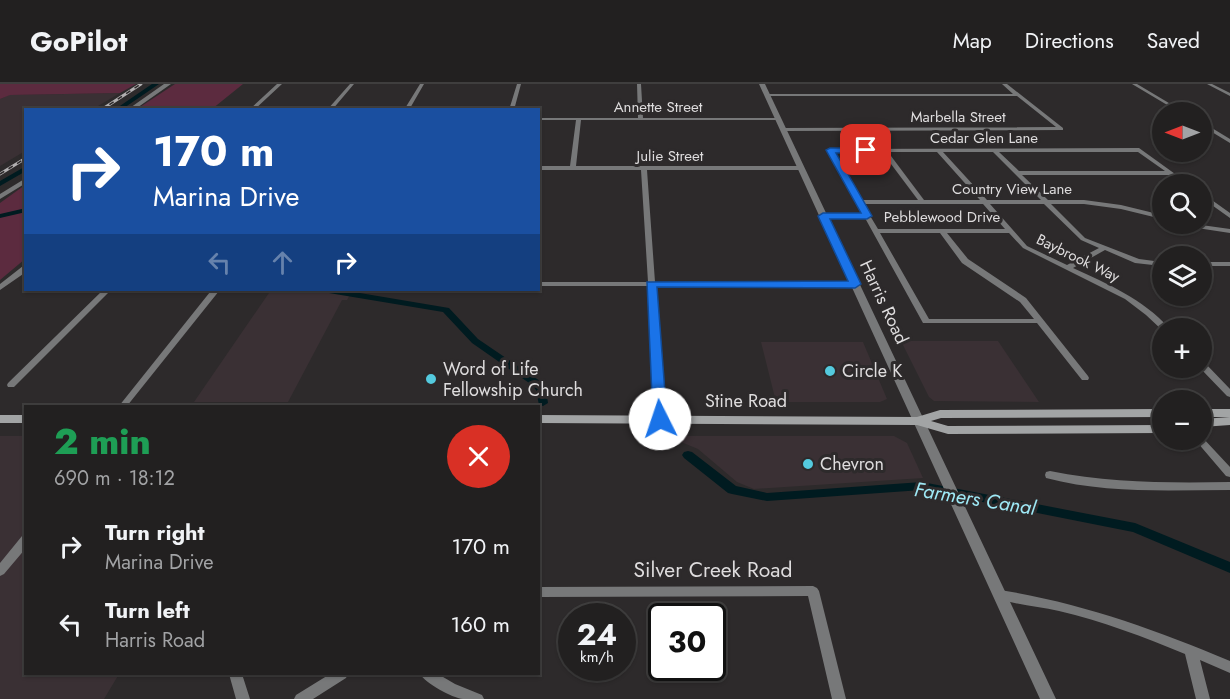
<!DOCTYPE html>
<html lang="en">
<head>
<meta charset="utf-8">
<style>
  :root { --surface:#222020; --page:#2a2829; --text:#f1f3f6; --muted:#a2a3a5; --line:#3f3e3e }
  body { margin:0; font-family:Jost,sans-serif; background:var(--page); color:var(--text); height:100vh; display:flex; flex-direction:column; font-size:22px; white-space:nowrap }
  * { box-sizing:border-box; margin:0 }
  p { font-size:20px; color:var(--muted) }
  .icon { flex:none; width:33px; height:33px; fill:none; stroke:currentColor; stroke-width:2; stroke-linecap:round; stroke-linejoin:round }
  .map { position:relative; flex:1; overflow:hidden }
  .panel { position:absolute; left:24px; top:321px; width:516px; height:270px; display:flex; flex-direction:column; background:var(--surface); border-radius:0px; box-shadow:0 2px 4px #0004,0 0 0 2px var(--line) }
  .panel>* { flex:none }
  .hud { position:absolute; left:24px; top:24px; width:516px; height:183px; border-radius:0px; box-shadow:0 2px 4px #0004,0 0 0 2px var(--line); background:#1a4fa0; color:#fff; overflow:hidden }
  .needle { width:39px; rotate:270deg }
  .tools { position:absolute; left:1152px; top:18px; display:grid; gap:12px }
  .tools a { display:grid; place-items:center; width:60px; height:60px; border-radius:50%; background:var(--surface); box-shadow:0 2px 4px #0004,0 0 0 2px var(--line); font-size:30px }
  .speed { position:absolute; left:558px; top:519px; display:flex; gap:12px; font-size:30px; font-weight:700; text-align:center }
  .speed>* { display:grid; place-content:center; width:78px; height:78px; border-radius:50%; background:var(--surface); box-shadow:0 2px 4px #0004,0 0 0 2px var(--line); line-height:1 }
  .speed small { font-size:15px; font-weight:400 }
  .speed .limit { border:3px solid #111; border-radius:9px; background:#fff; color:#111 }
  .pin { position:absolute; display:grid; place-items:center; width:51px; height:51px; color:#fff; margin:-26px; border-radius:12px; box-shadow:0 3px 9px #0006 }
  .me { position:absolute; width:66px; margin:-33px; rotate:356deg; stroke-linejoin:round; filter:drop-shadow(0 0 4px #0008) }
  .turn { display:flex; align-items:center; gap:21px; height:126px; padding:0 30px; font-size:27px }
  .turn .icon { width:78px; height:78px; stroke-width:2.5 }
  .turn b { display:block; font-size:42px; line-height:51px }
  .lanes { display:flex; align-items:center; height:57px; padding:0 30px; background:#0003; justify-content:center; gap:30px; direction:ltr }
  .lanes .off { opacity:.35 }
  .round { display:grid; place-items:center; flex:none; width:63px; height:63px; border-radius:32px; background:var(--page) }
  .overview { display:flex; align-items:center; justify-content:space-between; height:102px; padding:0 30px }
  h1 { font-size:36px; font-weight:800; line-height:45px; color:#1e9e55 }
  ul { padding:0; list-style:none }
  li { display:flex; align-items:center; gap:18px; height:78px; padding:0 30px }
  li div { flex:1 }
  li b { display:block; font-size:22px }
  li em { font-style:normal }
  header { display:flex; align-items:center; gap:36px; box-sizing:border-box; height:84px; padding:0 30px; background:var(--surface); border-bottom:2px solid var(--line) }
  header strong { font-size:28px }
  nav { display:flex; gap:33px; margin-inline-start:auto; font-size:21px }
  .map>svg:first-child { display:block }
  .built { fill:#3a3034 }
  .green { fill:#5c2b3f }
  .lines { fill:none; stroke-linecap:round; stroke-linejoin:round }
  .canal { fill:#001b20; fill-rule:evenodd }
  .minor { fill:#777879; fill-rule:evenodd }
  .tertiary { fill:#777879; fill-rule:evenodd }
  .secondary { fill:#a2a4a5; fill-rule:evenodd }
  .rail-casing { stroke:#b1afb0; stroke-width:3 }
  .rail { stroke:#2d2a2b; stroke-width:1.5; stroke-dasharray:5; stroke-linecap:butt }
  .route { fill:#1a73e8; stroke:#114b97; stroke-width:1.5 }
  .poi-dot { fill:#54cade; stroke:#2d2a2b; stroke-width:2 }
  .labels { text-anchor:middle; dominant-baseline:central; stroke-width:6; stroke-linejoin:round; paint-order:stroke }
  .far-street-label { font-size:15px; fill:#dedcdd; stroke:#2d2a2b }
  .street-label { font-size:18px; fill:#dedcdd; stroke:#2d2a2b }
  .poi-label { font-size:18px; fill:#dedcdd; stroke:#2d2a2b; text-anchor:start }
  .water-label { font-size:20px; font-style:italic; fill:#9feaf7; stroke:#2d2a2b }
  .near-street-label { font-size:21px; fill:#dedcdd; stroke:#2d2a2b }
</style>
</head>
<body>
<header>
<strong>GoPilot</strong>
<nav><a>Map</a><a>Directions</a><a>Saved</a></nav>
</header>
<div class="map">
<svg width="1230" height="615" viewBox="0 0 1230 615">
  <rect width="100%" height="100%" fill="#2d2a2b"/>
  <!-- built -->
  <path class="built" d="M 120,9 L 93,25 L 26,26 L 25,67 L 0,82 L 0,15 L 9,11 Z
    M 271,206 L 352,207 L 347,216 L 342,216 L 288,318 L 194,318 Z
    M 901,257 L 998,257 L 1039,318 L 934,317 L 929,313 Z
    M 761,258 L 863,258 L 887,315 L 880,318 L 776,318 Z
    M 0,352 L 25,352 L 26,590 L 119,590 L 104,615 L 0,615 Z
    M 681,352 L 894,352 L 907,359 L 923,394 L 754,405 L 737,398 L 698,365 L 681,358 Z"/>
  <!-- green -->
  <path class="green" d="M 0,0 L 136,0 L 120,9 L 10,11 L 0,15 Z
    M 175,0 L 243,0 L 212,25 L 137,25 Z
    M 25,101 L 25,175 L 0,196 L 0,119 Z"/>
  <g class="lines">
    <!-- canal -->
    <path class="canal" d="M 152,0 L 159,0 L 121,26 L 114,26 Z
      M 26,82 L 26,87 L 0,102 L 0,97 Z
      M 26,124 L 26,128 L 0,134 L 0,130 Z
      M 325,206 L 342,206 L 449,224 L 478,255 L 540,297 L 546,306 L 548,319 L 543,322 L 539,321 L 536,306 L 532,301 L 472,259 L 443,228 L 329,209 Z
      M 688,367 L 692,368 L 736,402 L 767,409 L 922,398 L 1135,439 L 1230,478 L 1230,489 L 1133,448 L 922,406 L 767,417 L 732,410 L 728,409 L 684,374 L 682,371 L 684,368 Z"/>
    <!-- minor -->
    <path class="minor" d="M 277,0 L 282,0 L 254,26 L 249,26 Z
      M 350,0 L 354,0 L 332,26 L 327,26 Z
      M 420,0 L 424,0 L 409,26 L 404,26 Z
      M 517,0 L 521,0 L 514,26 L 509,26 Z
      M 637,0 L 641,0 L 643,34 L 778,34 L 780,35 L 778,36 L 581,36 L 576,82 L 801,82 L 804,84 L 801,86 L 647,86 L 655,198 L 855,198 L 859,200 L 855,202 L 655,202 L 665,335 L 660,338 L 655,335 L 648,202 L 538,202 L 538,198 L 648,198 L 641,86 L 538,86 L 538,82 L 570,82 L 576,36 L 538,36 L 538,34 L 638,34 Z
      M 1002,0 L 1007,0 L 1063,44 L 1063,46 L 783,47 L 781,46 L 781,44 L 1056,43 L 1017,12 L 767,12 L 765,11 L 767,10 L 1013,10 Z
      M 1132,0 L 1137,0 L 1184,28 L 1179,28 Z
      M 1207,0 L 1212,0 L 1230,9 L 1230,12 Z
      M 1202,38 L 1230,55 L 1230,59 L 1202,42 Z
      M 828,65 L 1139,64 L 1189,100 L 1183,100 L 1169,91 L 1022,91 L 1048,116 L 1084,116 L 1121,121 L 1162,131 L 1162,135 L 1121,125 L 1084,120 L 1051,120 L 1085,154 L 1139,175 L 1162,178 L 1162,182 L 1135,179 L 1105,166 L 1073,184 C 1108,200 1143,215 1169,244 L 1162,246 L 1146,231 L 1125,215 L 1023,164 L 1009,149 L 947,149 L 968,175 L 1026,214 L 1088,292 L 1089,294 L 1088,296 L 1082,296 L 1037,239 L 923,239 L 865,134 L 823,134 L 820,132 L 823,130 L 863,130 L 827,66 ZM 834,68 L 882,68 L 918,116 L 861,116 ZM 888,68 L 937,68 L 980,116 L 924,116 ZM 943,68 L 993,68 L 1041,116 L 987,116 ZM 999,68 L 1138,68 L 1165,87 L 1019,87 ZM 863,120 L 983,120 L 1005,145 L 878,145 ZM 990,120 L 1044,120 L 1081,156 L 1099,164 L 1067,181 L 1027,162 ZM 880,149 L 940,149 L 962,179 L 1020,218 L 1034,235 L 929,235 Z
      M 1202,109 L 1230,129 L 1230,134 L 1202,114 Z
      M 1181,140 L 1194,140 L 1230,145 L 1230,149 L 1184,142 Z
      M 1202,178 L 1230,178 L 1230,182 L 1202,182 Z
      M 23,182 L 26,182 L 26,188 L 0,206 L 0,200 Z
      M 103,206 L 111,206 L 14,303 L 8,303 L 7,301 L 8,299 Z
      M 206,206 L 218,206 L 219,207 L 127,322 L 119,322 L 210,208 L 206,208 Z
      M 1202,278 L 1205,279 L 1230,305 L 1230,313 L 1227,312 L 1200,284 L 1202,284 Z
      M 1202,353 L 1230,383 L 1230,393 L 1226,392 L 1197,358 L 1195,356 L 1202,356 Z
      M 1050,387 C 1110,399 1169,399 1230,398 L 1230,406 C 1169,406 1106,410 1046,394 L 1045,391 L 1046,388 Z
      M 26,451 L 26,464 L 4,490 L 0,492 L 0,479 L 22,452 Z
      M 813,502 L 817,504 L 819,507 L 846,615 L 832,615 L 808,512 L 538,513 L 538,503 Z
      M 1000,506 C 1081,519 1154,545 1230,577 L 1230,589 L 1200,576 L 1210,615 L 1196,615 L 1185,570 C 1144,553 1102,537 1059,527 C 1038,522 1016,521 996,514 L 994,511 L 996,508 Z
      M 229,590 L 242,590 L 250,615 L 236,615 Z
      M 330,590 L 348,590 L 346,594 L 313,615 L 294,615 L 296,611 Z
      M 420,590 L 438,590 L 455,600 L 482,611 L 484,615 C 477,615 470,615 463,615 C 452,614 425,599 420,590 Z"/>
    <!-- tertiary -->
    <path class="tertiary" d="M 164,0 L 171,0 L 134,26 L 127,26 Z
      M 759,0 L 765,0 L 1056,615 L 1040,615 Z
      M 26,94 L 26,99 L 0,115 L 0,110 Z"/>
    <!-- secondary -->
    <path class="secondary" d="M 1162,325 L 1162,333 L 941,334 L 931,337 L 948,342 L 1162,341 L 1162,349 L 948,350 L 917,341 L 538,339 L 538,331 L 917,333 L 940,326 Z
      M 1202,325 L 1230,325 L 1230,341 L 1202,343 L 1202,335 L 1230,333 L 1202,333 Z
      M 0,331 L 26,331 L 26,339 L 0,339 Z"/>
    <!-- rail casing -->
    <g class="rail-casing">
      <path id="rail" d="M 101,26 L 141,0
        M 0,90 L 26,74"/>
    </g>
    <!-- rail -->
    <use href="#rail" class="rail"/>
  </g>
  <!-- route -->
  <path class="route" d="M 830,64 L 866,64 L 870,66 L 866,69 L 836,69 L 872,132 L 867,135 L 830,135 L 861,200 L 855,204 L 657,203 L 667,335 L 660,340 L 655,338 L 653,335 L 647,198 L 848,197 L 818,132 L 823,129 L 861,129 L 826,66 Z"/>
  <!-- markers -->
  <g class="poi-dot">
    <circle cx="830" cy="287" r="6"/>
    <circle cx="431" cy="295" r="6"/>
    <circle cx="808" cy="380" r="6"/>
  </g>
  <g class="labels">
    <!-- far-street labels -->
    <g class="far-street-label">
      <text x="658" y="23">Annette Street</text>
      <text x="958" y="33">Marbella Street</text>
      <text x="984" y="54">Cedar Glen Lane</text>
      <text x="670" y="72">Julie Street</text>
      <text x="1012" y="105">Country View Lane</text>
      <text x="942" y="133">Pebblewood Drive</text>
      <text transform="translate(1078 174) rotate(26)">Baybrook Way</text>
    </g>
    <!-- street labels -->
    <g class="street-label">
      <text transform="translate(884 218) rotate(65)">Harris Road</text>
      <text x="746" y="317">Stine Road</text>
    </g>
    <!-- poi labels -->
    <g class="poi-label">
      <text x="443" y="285">Word of Life<tspan x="443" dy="21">Fellowship Church</tspan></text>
      <text x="842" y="287">Circle K</text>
      <text x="820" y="380">Chevron</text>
    </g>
    <!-- water labels -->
    <g class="water-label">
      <text transform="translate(975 415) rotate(9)">Farmers Canal</text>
    </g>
    <!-- near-street labels -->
    <g class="near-street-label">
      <text x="713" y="486">Silver Creek Road</text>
    </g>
  </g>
</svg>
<div class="tools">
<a><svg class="needle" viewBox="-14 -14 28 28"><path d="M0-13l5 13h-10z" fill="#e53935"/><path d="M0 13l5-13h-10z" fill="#a2a3a5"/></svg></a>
<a><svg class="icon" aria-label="search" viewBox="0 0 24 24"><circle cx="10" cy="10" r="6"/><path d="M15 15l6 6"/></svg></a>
<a><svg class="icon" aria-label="layers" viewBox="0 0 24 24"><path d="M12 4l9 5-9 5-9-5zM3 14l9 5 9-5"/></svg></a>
<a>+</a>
<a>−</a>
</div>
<div class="speed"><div>24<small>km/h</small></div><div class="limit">30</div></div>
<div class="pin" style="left:866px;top:66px;background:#d93025"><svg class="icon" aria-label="arrive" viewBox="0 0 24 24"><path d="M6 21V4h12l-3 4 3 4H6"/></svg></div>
<svg class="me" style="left:660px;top:335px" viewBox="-20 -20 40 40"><circle r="19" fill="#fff"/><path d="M0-13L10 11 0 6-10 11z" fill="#1a73e8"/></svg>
<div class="hud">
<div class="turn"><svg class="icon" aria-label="right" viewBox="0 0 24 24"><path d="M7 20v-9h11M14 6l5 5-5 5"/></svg><div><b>170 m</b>Marina Drive</div></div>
<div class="lanes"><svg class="icon off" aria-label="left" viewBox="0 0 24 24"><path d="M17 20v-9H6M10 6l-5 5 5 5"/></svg><svg class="icon off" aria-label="ahead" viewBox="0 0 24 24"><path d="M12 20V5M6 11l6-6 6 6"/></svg><svg class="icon" aria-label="right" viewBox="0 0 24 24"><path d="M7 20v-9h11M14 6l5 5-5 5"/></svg></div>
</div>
<section class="panel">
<div class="overview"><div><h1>2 min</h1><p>690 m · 18:12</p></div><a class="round" style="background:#d93025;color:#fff"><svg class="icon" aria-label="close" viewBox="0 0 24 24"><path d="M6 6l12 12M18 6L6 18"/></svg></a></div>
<ul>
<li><svg class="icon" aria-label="right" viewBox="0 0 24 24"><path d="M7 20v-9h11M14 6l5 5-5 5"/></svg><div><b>Turn right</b><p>Marina Drive</p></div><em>170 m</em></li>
<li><svg class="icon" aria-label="left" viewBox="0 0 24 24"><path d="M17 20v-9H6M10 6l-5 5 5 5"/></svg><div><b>Turn left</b><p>Harris Road</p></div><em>160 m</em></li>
</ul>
</section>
</div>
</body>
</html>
